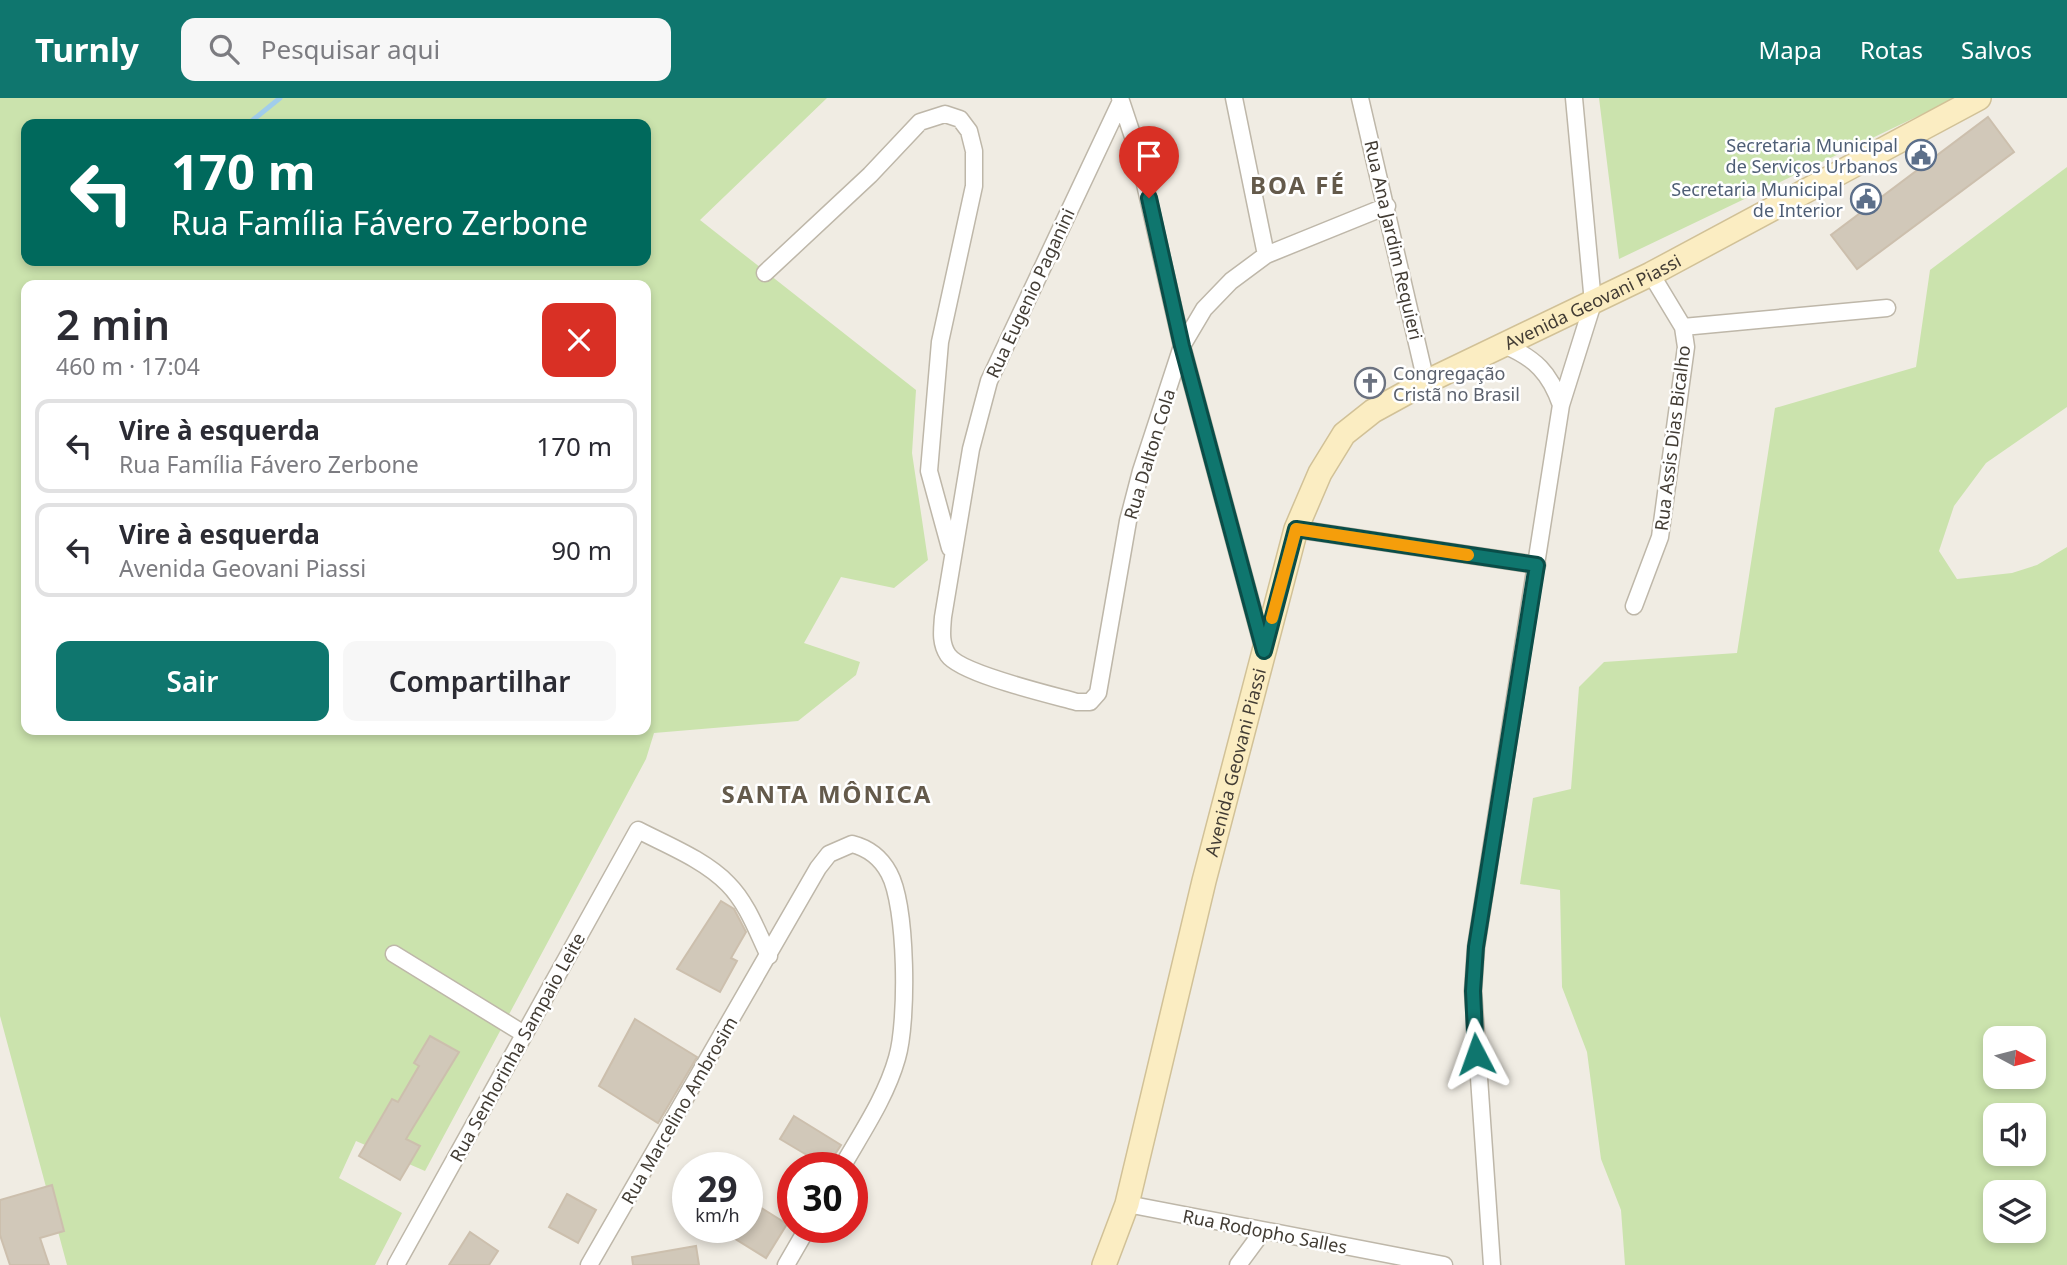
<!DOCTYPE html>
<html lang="pt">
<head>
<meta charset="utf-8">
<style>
  :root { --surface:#fff; --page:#f7f7f7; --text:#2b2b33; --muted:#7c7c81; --line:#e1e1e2; --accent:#0f766e }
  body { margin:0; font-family:"Noto Sans",sans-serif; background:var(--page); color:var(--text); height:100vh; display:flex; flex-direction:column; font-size:26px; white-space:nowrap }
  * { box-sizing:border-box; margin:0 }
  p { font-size:23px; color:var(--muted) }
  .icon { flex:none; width:38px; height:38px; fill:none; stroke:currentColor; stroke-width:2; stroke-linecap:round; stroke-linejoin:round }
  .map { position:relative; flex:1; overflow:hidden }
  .drawer { position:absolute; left:21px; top:182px; width:630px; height:455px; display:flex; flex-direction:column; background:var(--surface); border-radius:14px; box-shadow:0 4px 10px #0003 }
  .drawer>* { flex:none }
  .guide { position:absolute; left:21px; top:21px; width:630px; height:147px; border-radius:14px; box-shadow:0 4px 10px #0003; background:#00695c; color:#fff; overflow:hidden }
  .needle { width:46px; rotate:97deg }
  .tools { position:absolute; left:1983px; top:928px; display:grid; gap:14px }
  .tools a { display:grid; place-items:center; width:63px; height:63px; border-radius:14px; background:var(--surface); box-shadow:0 4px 10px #0003; font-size:35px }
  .speed { position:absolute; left:672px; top:1054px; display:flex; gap:14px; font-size:35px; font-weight:700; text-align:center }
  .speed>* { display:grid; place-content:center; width:91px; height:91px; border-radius:50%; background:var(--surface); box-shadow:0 4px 10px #0003; line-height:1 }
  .speed small { font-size:18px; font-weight:400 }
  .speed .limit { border:10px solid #d22; background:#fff; color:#111 }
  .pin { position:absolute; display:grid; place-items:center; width:60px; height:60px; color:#fff; margin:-72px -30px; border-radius:50% 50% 50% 0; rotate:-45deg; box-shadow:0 0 7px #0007 }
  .pin .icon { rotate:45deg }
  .me { position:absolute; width:77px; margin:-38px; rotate:356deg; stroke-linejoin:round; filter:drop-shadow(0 0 5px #0008) }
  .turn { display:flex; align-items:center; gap:24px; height:147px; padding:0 35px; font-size:32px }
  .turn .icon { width:91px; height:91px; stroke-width:2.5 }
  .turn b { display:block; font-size:49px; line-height:60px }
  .round { display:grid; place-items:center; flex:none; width:74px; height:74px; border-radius:14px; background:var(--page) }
  .summary { display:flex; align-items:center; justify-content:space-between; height:119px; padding:0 35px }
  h1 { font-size:42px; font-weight:600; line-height:52px }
  .action { display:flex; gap:14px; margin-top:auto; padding:14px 35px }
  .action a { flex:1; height:80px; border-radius:14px; background:var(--accent); color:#fff; font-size:28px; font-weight:600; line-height:80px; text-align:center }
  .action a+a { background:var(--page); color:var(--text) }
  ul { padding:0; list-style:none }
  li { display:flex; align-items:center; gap:21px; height:94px; margin:0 14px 10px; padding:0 21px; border:4px solid var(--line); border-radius:14px }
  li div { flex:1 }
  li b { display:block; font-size:26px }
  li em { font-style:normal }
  header { display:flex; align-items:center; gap:42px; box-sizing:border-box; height:98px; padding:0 35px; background:var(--accent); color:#fff }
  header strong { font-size:33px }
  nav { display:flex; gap:38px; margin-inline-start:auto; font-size:24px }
  .search { width:490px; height:63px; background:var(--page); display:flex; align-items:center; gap:18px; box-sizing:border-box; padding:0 24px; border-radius:14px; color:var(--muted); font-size:26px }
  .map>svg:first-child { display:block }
  .green { fill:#cbe3ad; fill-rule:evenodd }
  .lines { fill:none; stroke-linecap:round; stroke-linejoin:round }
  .stream { stroke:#a1cdeb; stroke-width:5 }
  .building { fill:#d1c8b9; stroke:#ccbfad; stroke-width:2 }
  .minor-casing { stroke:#beb7a9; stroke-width:19 }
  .secondary-casing { stroke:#d1c197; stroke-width:26 }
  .minor { stroke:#fff; stroke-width:16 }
  .secondary { stroke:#fbedc2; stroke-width:23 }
  .route-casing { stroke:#0a4d48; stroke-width:18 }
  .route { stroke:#0f766e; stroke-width:12 }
  .slow { stroke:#f59e0b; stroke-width:12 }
  .labels { text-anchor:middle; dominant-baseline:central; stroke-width:5; stroke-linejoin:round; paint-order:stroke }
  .service-label { font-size:18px; fill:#4e5e75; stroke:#fff; text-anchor:end }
  .street-label { font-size:18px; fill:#423c34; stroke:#fff }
  .worship-label { font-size:18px; fill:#5b616d; stroke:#fff; text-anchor:start }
  .district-label { font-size:24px; font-weight:bold; letter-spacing:2px; fill:#645a4b; stroke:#fff }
</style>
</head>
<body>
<header>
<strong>Turnly</strong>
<div class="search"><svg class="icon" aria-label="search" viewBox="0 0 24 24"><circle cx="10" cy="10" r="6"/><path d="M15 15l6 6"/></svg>Pesquisar aqui</div>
<nav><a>Mapa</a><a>Rotas</a><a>Salvos</a></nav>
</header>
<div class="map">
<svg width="2067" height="1167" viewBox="0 0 2067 1167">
  <rect width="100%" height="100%" fill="#f0ece3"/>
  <!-- green -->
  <path class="green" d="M 0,0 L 827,0 L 700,122 L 916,292 L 912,355 L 928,462 L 894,490 L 841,479 L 804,545 L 860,564 L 856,577 L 798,623 L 654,635 L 646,661 L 425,1073 L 356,1043 L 339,1080 L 402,1115 L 375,1167 L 67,1167 L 0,918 ZM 26,26 L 646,26 L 646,163 L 26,163 ZM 26,187 L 646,187 L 646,632 L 26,632 Z
    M 1599,0 L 1956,0 L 1619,161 Z
    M 2067,69 L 2067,309 L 1986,365 L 1954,408 L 1939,453 L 1957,481 L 2012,475 L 2037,467 L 2067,449 L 2067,1167 L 1625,1167 L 1621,1112 L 1601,1061 L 1587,954 L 1562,889 L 1560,792 L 1520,786 L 1533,700 L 1571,691 L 1579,589 L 1604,564 L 1737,555 L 1775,310 L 1916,269 L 1930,172 ZM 1995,940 L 2034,940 L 2034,978 L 1995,978 ZM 1995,1017 L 2034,1017 L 2034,1055 L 1995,1055 ZM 1995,1094 L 2034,1094 L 2034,1132 L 1995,1132 Z"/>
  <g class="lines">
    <!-- stream -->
    <path class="stream" d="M 248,26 L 280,0"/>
  </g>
  <!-- building -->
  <path class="building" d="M 1988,19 L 2014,54 L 1857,171 L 1831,137 Z
    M 721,803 L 734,811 L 746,834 L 731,860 L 737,863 L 720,894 L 677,871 Z
    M 635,921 L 697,959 L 658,1025 L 599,988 Z
    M 430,938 L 459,954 L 406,1041 L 420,1048 L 400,1082 L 359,1058 L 392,1001 L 398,1004 L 419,968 L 414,965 Z
    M 794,1018 L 841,1047 L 827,1069 L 780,1041 Z
    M 52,1087 L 64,1133 L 40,1140 L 49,1167 L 10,1167 L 0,1137 L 0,1102 Z
    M 567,1096 L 596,1112 L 578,1145 L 549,1129 Z
    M 747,1101 L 787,1126 L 766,1160 L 716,1129 L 747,1129 Z
    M 470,1134 L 498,1153 L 489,1167 L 449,1167 Z
    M 696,1148 L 699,1167 L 633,1167 L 632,1159 Z"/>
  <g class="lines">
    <!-- minor casing -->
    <g class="minor-casing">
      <path id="minor" d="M 1120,0 L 1137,51 L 1182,248 L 1264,553
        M 1234,0 L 1266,157
        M 1360,0 L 1426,284
        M 1121,3 L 989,283 L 971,351 L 943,519 C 942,532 940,545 948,557 C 961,576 1052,597 1077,604 L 1090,604 L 1098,595 L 1128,423 L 1141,373 L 1182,248 L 1204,211 L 1231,183 L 1266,157 L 1387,108
        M 765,175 L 870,77 L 920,24 L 945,16 L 960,21 L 969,33 L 974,53 L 974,88 L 940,244 L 929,373 L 950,450
        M 1683,229 L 1887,210
        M 1504,247 C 1535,260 1550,275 1561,307
        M 1296,431 L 1537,467
        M 1634,508 L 1660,439 L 1686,249 L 1683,229 L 1651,176
        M 394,856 L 524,936
        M 1127,1106 L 1444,1167
        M 396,1167 L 638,732 C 667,747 705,762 728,786 C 747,805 757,833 769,858
        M 589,1167 L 818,770 L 829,756 L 852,746 C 868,750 881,760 889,775 C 907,808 908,923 897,960 C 886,999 862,1034 842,1069
        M 786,1167 L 808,1129
        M 1238,1167 L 1263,1133
        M 1492,1167 L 1473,893 L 1476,849 L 1561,307 L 1593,205 L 1574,0"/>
    </g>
    <!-- secondary casing -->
    <g class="secondary-casing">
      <g id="secondary">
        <path id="s1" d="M 1104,1167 L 1127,1106 L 1204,783 L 1296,431 L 1320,375 L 1344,336 L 1373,313 L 1426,284 L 1651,176 L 1979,0"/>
      </g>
    </g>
    <!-- minor -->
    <use href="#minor" class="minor"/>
    <!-- secondary -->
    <use href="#secondary" class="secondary"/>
  </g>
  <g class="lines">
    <!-- route casing -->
    <g class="route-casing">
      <path id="route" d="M 1149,100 L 1182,248 L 1264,553 L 1296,431 L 1537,467 L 1476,849 L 1473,893 L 1476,956"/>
    </g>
    <!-- route -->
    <use href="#route" class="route"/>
    <!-- slow -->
    <path class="slow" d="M 1272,520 L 1296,431 L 1468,457"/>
  </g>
  <!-- icons -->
  <defs>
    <g id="civic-ring" transform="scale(1.575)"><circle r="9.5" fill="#fff" stroke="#5c6f8a" stroke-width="1.5"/><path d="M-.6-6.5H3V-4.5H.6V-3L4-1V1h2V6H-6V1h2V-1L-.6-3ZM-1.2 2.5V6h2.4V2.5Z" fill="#5c6f8a"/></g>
    <g id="church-ring" transform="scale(1.575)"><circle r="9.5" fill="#fff" stroke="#6b7280" stroke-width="1.5"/><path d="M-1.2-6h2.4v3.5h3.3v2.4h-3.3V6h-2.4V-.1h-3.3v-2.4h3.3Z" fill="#6b7280"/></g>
  </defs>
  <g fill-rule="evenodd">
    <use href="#civic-ring" x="1921" y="57"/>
    <use href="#civic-ring" x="1866" y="101"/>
    <use href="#church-ring" x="1370" y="285"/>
  </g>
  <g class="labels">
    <!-- service labels -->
    <g class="service-label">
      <text x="1898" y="47">Secretaria Municipal<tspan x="1898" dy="21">de Serviços Urbanos</tspan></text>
      <text x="1843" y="91">Secretaria Municipal<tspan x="1843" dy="21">de Interior</tspan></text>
    </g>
    <!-- street labels -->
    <g class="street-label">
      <text transform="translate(1394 142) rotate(77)">Rua Ana Jardim Requieri</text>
      <text transform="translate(1030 195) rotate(-65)">Rua Eugenio Paganini</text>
      <text stroke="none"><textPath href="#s1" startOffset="1150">Avenida Geovani Piassi</textPath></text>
      <text transform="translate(1672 340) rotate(-83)">Rua Assis Dias Bicalho</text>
      <text transform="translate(1149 356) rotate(-73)">Rua Dalton Cola</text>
      <text stroke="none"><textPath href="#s1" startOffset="520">Avenida Geovani Piassi</textPath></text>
      <text transform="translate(517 949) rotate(-61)">Rua Senhorinha Sampaio Leite</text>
      <text transform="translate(679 1012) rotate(-60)">Rua Marcelino Ambrosim</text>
      <text transform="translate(1265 1133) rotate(11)">Rua Rodopho Salles</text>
    </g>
    <!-- worship labels -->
    <g class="worship-label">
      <text x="1393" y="275">Congregação<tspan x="1393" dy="21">Cristã no Brasil</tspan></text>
    </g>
    <!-- district labels -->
    <g class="district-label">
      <text x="1298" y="86">BOA FÉ</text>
      <text x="827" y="695">SANTA MÔNICA</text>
    </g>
  </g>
</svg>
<div class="tools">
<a><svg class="needle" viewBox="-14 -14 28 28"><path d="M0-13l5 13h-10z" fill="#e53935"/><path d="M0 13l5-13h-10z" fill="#7c7c81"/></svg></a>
<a><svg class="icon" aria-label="sound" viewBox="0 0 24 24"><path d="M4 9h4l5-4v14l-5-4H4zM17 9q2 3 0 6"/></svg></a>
<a><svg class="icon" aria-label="layers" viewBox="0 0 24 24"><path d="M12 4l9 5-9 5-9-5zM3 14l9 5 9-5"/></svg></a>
</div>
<div class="speed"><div>29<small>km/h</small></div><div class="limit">30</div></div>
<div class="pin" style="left:1149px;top:100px;background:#d93025"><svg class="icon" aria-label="arrive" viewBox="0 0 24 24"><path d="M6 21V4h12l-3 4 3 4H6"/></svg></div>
<svg class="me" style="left:1476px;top:956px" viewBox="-20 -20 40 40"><path d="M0-17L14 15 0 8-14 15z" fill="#0f766e" stroke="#fff" stroke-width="4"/></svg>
<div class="guide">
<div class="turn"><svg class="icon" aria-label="left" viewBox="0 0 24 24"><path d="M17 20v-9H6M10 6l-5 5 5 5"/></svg><div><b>170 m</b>Rua Família Fávero Zerbone</div></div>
</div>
<section class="drawer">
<div class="summary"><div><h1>2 min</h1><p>460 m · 17:04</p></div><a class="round" style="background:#d93025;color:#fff"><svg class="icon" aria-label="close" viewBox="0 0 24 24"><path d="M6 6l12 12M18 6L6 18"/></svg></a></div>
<ul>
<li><svg class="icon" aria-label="left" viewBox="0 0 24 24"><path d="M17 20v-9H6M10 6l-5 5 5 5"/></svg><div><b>Vire à esquerda</b><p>Rua Família Fávero Zerbone</p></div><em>170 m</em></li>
<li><svg class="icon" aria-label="left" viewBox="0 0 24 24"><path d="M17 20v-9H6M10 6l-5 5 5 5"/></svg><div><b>Vire à esquerda</b><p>Avenida Geovani Piassi</p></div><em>90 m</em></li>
</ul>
<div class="action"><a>Sair</a><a>Compartilhar</a></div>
</section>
</div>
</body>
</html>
